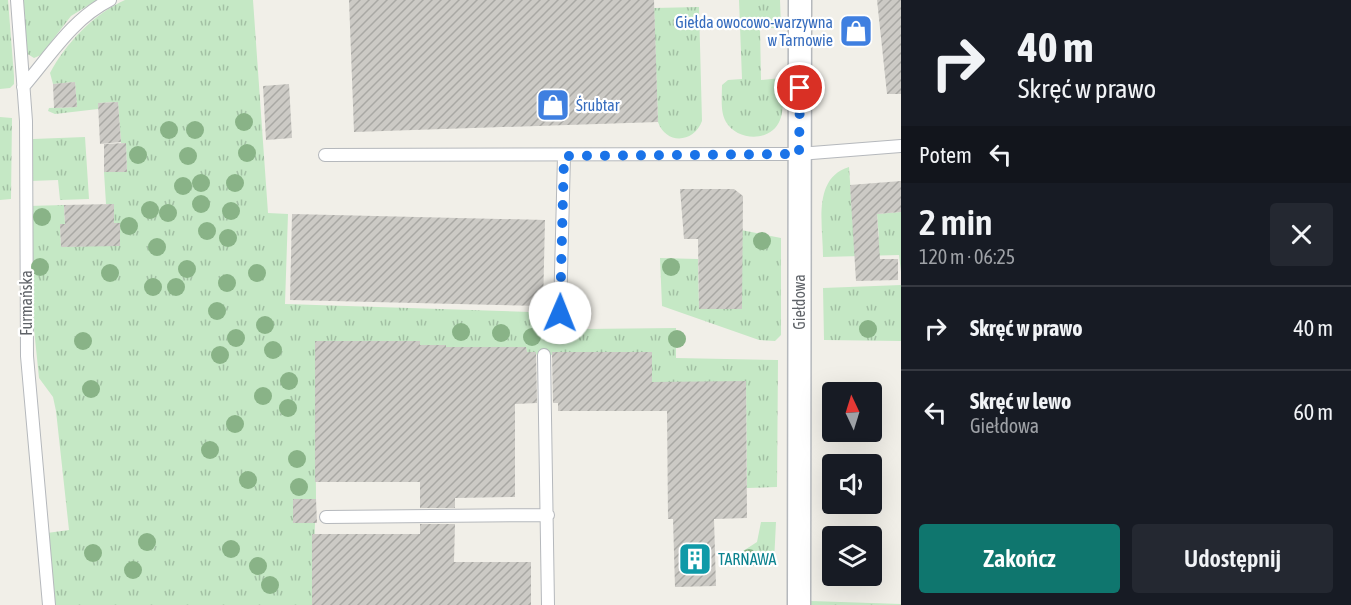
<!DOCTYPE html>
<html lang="pl">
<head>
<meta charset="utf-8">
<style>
  :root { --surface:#171b24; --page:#242831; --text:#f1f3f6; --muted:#9ea1a6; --line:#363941; --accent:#0f766e }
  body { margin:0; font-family:"Asap Condensed",sans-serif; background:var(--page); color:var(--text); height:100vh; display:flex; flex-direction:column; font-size:22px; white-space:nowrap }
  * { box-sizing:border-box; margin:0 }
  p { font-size:20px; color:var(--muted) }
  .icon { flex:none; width:33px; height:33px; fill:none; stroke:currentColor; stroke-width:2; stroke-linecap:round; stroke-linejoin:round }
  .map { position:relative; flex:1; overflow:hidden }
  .details { display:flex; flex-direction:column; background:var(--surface); width:450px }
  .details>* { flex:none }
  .guide { background:#171b24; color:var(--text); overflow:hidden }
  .needle { width:39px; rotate:356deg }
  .buttons { position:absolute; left:822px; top:382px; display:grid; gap:12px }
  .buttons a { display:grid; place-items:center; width:60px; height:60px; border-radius:6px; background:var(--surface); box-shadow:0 6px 24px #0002; font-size:30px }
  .pin { position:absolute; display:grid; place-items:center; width:51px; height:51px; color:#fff; margin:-26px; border:3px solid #fff; border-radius:50%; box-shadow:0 2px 6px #0007 }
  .me { position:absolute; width:66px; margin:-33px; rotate:1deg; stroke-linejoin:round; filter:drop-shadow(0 0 4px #0008) }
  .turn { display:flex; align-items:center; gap:21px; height:126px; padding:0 18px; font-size:27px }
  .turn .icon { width:78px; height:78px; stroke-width:2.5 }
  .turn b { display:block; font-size:42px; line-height:51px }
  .then { display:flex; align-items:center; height:57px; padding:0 18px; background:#0003; gap:12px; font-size:22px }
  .round { display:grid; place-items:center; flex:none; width:63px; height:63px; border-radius:6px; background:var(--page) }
  .summary { display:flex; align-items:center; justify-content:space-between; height:102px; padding:0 18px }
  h1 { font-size:36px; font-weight:600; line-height:45px }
  .primary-button { display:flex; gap:12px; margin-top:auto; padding:12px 18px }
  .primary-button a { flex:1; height:69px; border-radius:6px; background:var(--accent); color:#fff; font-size:24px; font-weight:600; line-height:69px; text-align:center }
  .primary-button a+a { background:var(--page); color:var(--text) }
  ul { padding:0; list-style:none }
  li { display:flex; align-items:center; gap:18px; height:84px; padding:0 18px; border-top:2px solid var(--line) }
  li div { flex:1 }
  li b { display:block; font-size:22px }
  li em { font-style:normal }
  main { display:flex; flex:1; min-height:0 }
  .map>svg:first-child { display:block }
  .grass { fill:url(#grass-tufts) }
  .building { fill:url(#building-hatch) }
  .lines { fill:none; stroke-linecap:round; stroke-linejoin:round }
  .lane-casing { stroke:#b5b8bc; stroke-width:14 }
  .street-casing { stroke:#b5b8bc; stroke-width:25 }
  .lane { stroke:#fff; stroke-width:12 }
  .street { stroke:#fff; stroke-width:22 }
  .tree { fill:#89b387 }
  .route { stroke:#1a73e8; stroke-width:10; stroke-dasharray:0 18 }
  .labels { text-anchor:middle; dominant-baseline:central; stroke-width:4.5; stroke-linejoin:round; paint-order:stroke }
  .shop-label { font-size:16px; fill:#366cbe; stroke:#fff; text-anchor:end }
  .street-label { font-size:16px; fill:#5f6368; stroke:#fff }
  .culture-label { font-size:16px; fill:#0d838f; stroke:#fff; text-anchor:start }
</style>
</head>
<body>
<main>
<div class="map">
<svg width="901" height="605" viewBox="0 0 901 605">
  <defs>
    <pattern id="grass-tufts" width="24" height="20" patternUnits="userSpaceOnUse" patternTransform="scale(1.5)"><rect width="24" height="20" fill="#c5e8c5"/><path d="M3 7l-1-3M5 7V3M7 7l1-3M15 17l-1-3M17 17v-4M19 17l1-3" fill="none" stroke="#a3c0a4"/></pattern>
    <pattern id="building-hatch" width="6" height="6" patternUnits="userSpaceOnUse" patternTransform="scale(1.5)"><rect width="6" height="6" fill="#cccac5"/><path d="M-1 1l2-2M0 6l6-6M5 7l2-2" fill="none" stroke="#a9a8a4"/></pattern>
  </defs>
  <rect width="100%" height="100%" fill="#f1efe8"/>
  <!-- grass -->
  <path class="grass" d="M 0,0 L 8,0 L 14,76 L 14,84 L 10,88 L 0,89 Z
    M 20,0 L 97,0 L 71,16 L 41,55 L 34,58 L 26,53 Z
    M 125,0 L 253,0 L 268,213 L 288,214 L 285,304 L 560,313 L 583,311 L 583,329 L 676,328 L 676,358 L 778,360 L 777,487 L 747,488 L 746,382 L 652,383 L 652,353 L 544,355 L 527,354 L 526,347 L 465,347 L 446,357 L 446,345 L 420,345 L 420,341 L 315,342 L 316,499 L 293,500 L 294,523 L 315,523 L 312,605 L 52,605 L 47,533 L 69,530 L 56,411 L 53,397 L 39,378 L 31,299 L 28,206 L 64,205 L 65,224 L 60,224 L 61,247 L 120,245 L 120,224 L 114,223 L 113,204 L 106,204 L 104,172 L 127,172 L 126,143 L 121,143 L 118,102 L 98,103 L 98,109 L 55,114 L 48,111 L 49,108 L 77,107 L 75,82 L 53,84 L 50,73 C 66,43 94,14 125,0 Z
    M 739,0 L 780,0 L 781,28 L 760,28 L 761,80 L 781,78 C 782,90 785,108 780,120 C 771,143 737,141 726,122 C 720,112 722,97 722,85 L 728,80 L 742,79 Z
    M 699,7 L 702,121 C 694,143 666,145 658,122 L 654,8 Z
    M 0,117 L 12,118 L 11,199 L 0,200 Z
    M 85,137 L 89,199 L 60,200 L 58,180 L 30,181 L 29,148 L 33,139 Z
    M 849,167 L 854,239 L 879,238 L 877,214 L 901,212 L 901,272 L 899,255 L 823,257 C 823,225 812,178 849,167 Z
    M 741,230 L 781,238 L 781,335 L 775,341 L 759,340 L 662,306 L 660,258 L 698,259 L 699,309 L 742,309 Z
    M 901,285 L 901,341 L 824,340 L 823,288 Z
    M 761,522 L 776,522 L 774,562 L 742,563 L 743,551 L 757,542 Z
    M 811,601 L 901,604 L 901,605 L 811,605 Z"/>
  <!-- building -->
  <path class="building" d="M 349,0 L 654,0 L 658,122 L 354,132 Z
    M 877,0 L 901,0 L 901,94 L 887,94 Z
    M 75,82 L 77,107 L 54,108 L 53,84 Z
    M 289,84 L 292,138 L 266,140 L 263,86 Z
    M 118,102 L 121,142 L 100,144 L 98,103 Z
    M 126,143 L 127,172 L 104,172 L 104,144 Z
    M 901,181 L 901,212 L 877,214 L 880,259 L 898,259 L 898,280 L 856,281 L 850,185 Z
    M 680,189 L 734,189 L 743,196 L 742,309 L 699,309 L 698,239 L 684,239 Z
    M 114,204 L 114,223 L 120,223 L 120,246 L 61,247 L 60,224 L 65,224 L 64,205 Z
    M 292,214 L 545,220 L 543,306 L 290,300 Z
    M 315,341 L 420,341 L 420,345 L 446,345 L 446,347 L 526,347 L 527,352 L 536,352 L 537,403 L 515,404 L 515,497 L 455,498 L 455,508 L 420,508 L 420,482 L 315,482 Z
    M 552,352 L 652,352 L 652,382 L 746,381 L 747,518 L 714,519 L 716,586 L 675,587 L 673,519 L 668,519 L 667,411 L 558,411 L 558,403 L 553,403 Z
    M 293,499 L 316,499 L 317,523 L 293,523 Z
    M 420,524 L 455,524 L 454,562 L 531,562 L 531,605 L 312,605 L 312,534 L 420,534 Z"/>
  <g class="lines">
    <!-- lane casing -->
    <g class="lane-casing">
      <path id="lane" d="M 17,0 L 26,121 L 27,356 L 49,605
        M 23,87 C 50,56 72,19 110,0
        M 325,155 L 799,154 L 901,146
        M 560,313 L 564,156
        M 544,355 L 548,605
        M 326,517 L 548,515"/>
    </g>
    <!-- street casing -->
    <g class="street-casing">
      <path id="street" d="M 799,605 L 800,0"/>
    </g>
    <!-- lane -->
    <use href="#lane" class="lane"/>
    <!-- street -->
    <use href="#street" class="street"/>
  </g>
  <!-- trees -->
  <g class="tree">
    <circle cx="244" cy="122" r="9"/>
    <circle cx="169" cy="130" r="9"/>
    <circle cx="195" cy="130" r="9"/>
    <circle cx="247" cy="153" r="9"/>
    <circle cx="138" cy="155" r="9"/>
    <circle cx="188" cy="156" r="9"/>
    <circle cx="201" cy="183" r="9"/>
    <circle cx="235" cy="183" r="9"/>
    <circle cx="183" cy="186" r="9"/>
    <circle cx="201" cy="204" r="9"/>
    <circle cx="150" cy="210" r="9"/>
    <circle cx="231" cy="211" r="9"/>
    <circle cx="168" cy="213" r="9"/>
    <circle cx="42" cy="217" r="9"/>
    <circle cx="129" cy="226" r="9"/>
    <circle cx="207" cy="231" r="9"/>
    <circle cx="228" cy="238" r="9"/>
    <circle cx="762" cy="241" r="9"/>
    <circle cx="157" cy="247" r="9"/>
    <circle cx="40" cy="267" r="9"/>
    <circle cx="671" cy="267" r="9"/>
    <circle cx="187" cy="269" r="9"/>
    <circle cx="110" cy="273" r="9"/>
    <circle cx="257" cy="273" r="9"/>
    <circle cx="227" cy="283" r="9"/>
    <circle cx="153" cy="287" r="9"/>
    <circle cx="176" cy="287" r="9"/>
    <circle cx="217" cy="311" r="9"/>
    <circle cx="265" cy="325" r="9"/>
    <circle cx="868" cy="329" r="9"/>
    <circle cx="461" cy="332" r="9"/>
    <circle cx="559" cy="332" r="9"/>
    <circle cx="501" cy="333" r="9"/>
    <circle cx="532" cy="337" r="9"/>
    <circle cx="236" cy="338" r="9"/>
    <circle cx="677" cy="339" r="9"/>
    <circle cx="83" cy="341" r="9"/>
    <circle cx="273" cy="350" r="9"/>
    <circle cx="220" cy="355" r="9"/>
    <circle cx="289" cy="381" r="9"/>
    <circle cx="91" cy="389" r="9"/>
    <circle cx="263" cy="396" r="9"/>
    <circle cx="288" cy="408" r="9"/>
    <circle cx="235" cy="424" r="9"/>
    <circle cx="210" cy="450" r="9"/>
    <circle cx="297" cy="459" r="9"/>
    <circle cx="248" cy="480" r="9"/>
    <circle cx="299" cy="487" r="9"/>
    <circle cx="147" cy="542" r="9"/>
    <circle cx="231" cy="549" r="9"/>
    <circle cx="93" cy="553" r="9"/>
    <circle cx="749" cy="558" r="9"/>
    <circle cx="258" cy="566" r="9"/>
    <circle cx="133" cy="570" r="9"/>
    <circle cx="270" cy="585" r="9"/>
  </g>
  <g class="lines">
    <!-- route -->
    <path class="route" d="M 560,313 L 564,156 L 799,154 L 800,88"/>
  </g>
  <!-- icons -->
  <defs>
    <g id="shop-square" transform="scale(1.725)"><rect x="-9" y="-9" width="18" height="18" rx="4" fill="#3f7fe0" stroke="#fff"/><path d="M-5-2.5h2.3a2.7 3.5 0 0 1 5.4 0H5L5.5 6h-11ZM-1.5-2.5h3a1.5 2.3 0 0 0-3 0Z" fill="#fff"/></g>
    <g id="building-square" transform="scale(1.725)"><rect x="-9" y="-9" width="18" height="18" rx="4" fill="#0f9aa8" stroke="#fff"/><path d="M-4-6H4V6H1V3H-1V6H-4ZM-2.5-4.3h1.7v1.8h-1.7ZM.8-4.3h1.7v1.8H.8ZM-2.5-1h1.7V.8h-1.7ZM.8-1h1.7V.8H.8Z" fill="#fff"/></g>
  </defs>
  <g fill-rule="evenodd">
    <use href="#shop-square" x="856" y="31"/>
    <use href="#shop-square" x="553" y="105"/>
    <use href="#building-square" x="695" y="559"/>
  </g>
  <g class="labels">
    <!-- shop labels -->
    <g class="shop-label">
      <text x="833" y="22">Giełda owocowo-warzywna<tspan x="833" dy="18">w Tarnowie</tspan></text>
      <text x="576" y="105" text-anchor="start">Śrubtar</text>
    </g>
    <!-- street labels -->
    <g class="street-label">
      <text transform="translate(799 302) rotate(-90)">Giełdowa</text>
      <text transform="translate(26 303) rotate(-90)">Furmańska</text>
    </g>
    <!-- culture labels -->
    <g class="culture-label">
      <text x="718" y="559">TARNAWA</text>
    </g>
  </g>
</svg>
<div class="buttons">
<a><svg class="needle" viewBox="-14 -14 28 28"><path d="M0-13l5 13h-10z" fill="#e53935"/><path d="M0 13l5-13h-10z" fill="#9ea1a6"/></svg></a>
<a><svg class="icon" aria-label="sound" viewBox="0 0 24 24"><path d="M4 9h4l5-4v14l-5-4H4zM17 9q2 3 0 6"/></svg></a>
<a><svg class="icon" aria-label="layers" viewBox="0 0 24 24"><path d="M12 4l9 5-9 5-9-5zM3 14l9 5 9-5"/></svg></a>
</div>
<div class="pin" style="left:800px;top:88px;background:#d93025"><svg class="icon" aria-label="arrive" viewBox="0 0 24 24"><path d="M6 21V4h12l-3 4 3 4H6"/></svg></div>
<svg class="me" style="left:560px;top:313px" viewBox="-20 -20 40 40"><circle r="19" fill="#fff"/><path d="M0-13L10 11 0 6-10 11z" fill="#1a73e8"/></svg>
</div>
<section class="details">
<div class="guide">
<div class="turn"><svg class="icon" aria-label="right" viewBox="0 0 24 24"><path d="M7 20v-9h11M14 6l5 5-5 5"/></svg><div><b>40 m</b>Skręć w prawo</div></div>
<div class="then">Potem<svg class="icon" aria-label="left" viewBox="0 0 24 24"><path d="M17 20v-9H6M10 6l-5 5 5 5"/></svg></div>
</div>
<div class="summary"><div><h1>2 min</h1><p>120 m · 06:25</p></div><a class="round"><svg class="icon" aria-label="close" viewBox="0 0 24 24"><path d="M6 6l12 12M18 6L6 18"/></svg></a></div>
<ul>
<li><svg class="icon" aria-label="right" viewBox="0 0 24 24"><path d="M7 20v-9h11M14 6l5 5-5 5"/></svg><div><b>Skręć w prawo</b></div><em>40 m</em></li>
<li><svg class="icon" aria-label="left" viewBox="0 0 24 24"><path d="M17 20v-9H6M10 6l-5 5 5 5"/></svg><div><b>Skręć w lewo</b><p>Giełdowa</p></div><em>60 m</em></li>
</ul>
<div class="primary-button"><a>Zakończ</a><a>Udostępnij</a></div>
</section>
</main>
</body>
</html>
